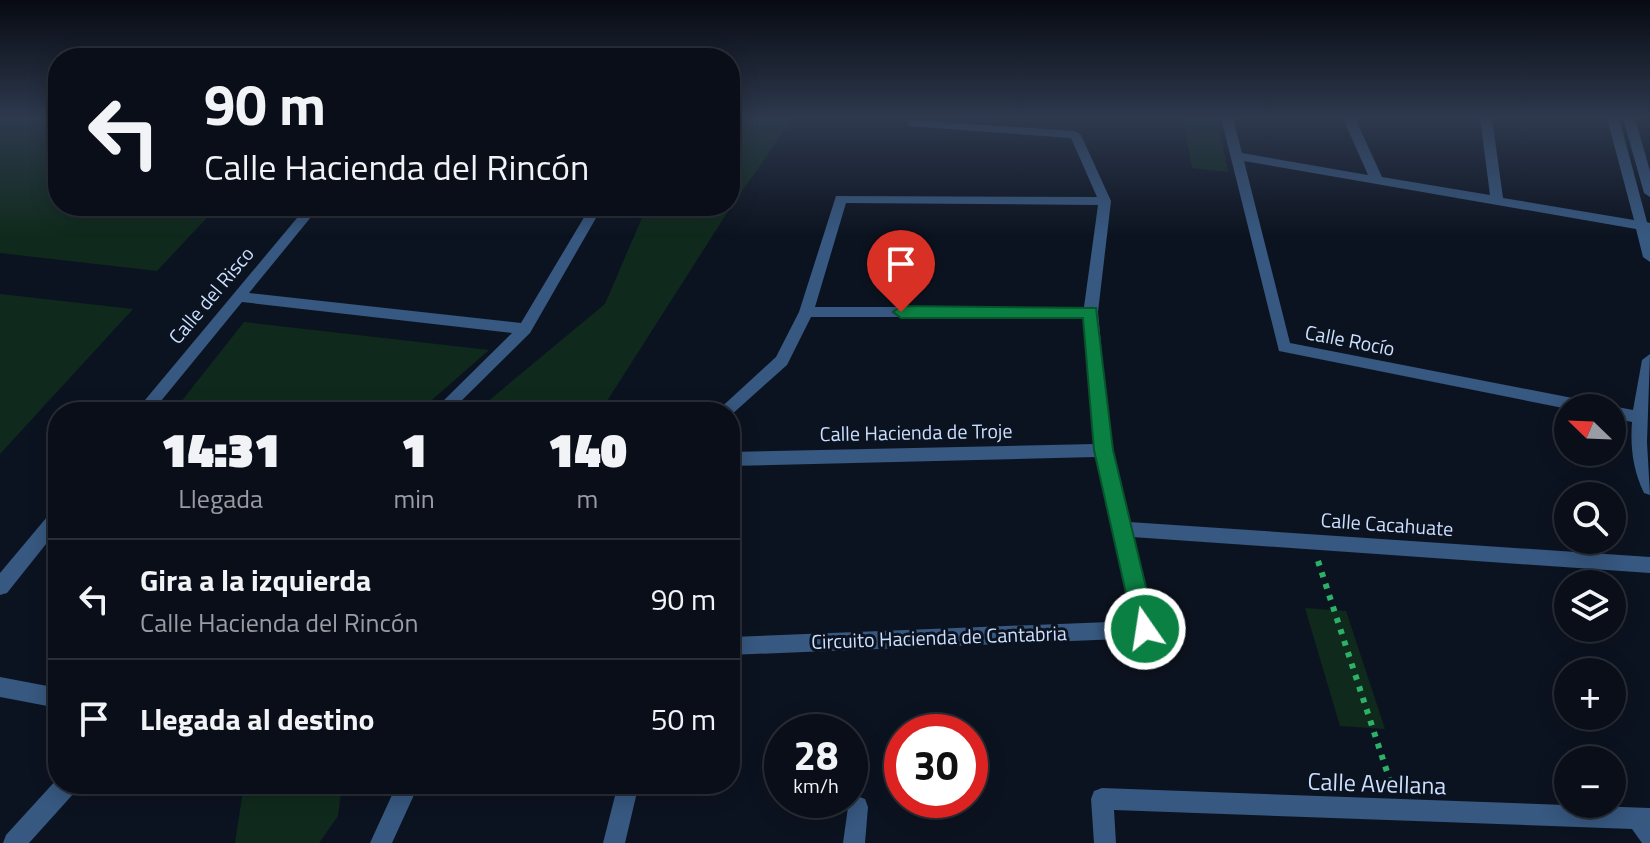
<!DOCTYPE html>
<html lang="es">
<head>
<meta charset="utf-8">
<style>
  :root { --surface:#090e18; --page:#171c25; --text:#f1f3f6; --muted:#999ca2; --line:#292e37 }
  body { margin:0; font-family:"Titillium Web",sans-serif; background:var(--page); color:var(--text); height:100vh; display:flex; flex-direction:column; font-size:30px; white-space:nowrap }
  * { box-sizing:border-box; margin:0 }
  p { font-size:26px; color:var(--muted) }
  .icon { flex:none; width:44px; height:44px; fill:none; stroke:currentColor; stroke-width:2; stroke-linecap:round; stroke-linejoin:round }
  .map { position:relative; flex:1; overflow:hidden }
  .drawer { position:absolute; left:48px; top:402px; width:692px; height:392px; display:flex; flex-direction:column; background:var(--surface); border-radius:32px; box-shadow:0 4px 20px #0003,0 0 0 2px var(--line) }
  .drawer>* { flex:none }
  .guide { position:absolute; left:48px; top:48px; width:692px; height:168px; border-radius:32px; box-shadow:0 4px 20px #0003,0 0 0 2px var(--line); background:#090e18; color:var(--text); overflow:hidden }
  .needle { width:52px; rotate:293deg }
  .fabs { position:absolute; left:1554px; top:394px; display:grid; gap:16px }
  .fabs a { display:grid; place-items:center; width:72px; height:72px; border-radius:50%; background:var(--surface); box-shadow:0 4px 20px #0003,0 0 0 2px var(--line); font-size:40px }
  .speed { position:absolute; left:764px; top:714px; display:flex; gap:16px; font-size:40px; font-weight:700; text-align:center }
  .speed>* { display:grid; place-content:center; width:104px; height:104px; border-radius:50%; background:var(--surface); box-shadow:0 4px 20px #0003,0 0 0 2px var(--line); line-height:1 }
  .speed small { font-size:20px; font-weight:400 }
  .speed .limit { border:12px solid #d22; background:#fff; color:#111 }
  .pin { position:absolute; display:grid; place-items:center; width:68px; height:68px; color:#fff; margin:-82px -34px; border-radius:50% 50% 50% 0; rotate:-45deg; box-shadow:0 0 8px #0007 }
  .pin .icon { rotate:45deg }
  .me { position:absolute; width:88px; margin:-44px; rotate:347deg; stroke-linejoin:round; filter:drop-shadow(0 0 6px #0008) }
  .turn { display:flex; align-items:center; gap:28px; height:168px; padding:0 24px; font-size:36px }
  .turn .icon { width:104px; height:104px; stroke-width:2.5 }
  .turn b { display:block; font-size:56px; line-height:68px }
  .eta { display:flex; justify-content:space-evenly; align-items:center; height:136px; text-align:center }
  .eta b { font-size:48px; font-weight:800; line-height:56px }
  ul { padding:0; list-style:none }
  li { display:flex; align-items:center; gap:24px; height:120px; padding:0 24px; border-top:2px solid var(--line) }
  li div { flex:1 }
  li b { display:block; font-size:30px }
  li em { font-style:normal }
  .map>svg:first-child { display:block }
  .green { fill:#0f2a1c }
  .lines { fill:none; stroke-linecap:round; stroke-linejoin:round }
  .path { stroke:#2cb268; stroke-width:6; stroke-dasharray:5 7; stroke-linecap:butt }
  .street { fill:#375880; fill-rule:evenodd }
  .route { fill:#0b8043; stroke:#07532c; stroke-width:2 }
  .labels { text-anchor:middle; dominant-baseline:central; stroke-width:6; stroke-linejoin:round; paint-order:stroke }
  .street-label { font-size:20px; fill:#cbdfff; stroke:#0c1320 }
  .near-street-label { font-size:24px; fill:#cbdfff; stroke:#0c1320 }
</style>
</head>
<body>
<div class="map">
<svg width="1650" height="843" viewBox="0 0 1650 843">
  <rect width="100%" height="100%" fill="#0c1320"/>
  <!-- green -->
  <path class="green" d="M 0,118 L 58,118 L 58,206 L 218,206 L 157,271 L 0,253 Z
    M 742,118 L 793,118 L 725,216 L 600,412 L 475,412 L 605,304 L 647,206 L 730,206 L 730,126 Z
    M 1183,118 L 1217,118 L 1228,172 L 1192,168 Z
    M 0,294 L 133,309 L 0,454 Z
    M 244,322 L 489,350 L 418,412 L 173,412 Z
    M 1305,608 L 1346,611 L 1385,729 L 1340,726 Z
    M 244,784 L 342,784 L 338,816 L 319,843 L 235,843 Z"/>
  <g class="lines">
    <!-- path -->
    <path class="path" d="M 1318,561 L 1392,787"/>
    <!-- street -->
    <path class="street" d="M 1221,118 L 1233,118 L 1242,153 L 1368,175 L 1343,118 L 1355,118 L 1382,177 L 1490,195 L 1480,118 L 1492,118 L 1503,198 L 1634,220 L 1607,118 L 1619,118 L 1647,222 L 1650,223 L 1650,262 L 1643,257 L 1636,229 L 1244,161 L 1290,343 L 1593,402 L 1601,408 L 1568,409 L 1279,351 Z
      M 1623,118 L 1635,118 L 1650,171 L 1650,197 L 1644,193 Z
      M 912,120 L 1075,131 L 1081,135 L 1111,201 L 1098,312 L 1111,450 L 1129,522 L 1650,557 L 1650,573 L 1132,537 L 1155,629 L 1152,635 L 1145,638 L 730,655 L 730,637 L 1134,621 L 1096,457 L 730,466 L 730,452 L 1094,444 L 1084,317 L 811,317 L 787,365 L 730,416 L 730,412 L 716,412 L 776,357 L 799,312 L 836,196 L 1097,197 L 1071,138 L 908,126 L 908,122 ZM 846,203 L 1098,205 L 1084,307 L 815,307 Z
      M 307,206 L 320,206 L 249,293 L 521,323 L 586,214 L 540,210 L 534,206 L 599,208 L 600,211 L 530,333 L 450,412 L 432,412 L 512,333 L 242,302 L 152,412 L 135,412 Z
      M 1650,354 L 1647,442 L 1650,495 L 1644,493 C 1633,470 1630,447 1632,422 L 1612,418 L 1612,408 L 1606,408 L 1612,406 L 1633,410 L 1642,360 Z
      M 58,509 L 58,529 L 7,593 L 0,595 L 0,573 L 52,511 Z
      M 0,677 L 58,688 L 58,708 L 0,697 Z
      M 58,778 L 58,784 L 78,784 L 75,792 L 29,843 L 3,843 L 6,835 Z
      M 397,784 L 419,784 L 392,843 L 370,843 Z
      M 618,784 L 636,784 L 638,788 L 625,843 L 603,843 Z
      M 1102,788 L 1650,808 L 1650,843 L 1642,843 L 1632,829 L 1114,810 L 1116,843 L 1094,843 L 1091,799 L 1094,791 Z
      M 857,796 L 865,799 L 868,807 L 865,843 L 843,843 L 849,800 Z"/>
  </g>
  <!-- sky -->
  <linearGradient id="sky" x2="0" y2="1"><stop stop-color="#070a12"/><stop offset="0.5" stop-color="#2e394e"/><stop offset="1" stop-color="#2e394e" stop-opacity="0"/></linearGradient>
  <rect width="1650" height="236" fill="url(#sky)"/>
  <!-- route -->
  <path class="route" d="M 901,306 L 1096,308 L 1113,450 L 1156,629 L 1153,636 L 1145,639 L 1138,636 L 1134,629 L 1094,450 L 1083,318 L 901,318 L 893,312 Z"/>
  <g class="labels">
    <!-- street labels -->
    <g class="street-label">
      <text transform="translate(211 295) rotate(-50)">Calle del Risco</text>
      <text transform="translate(1350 340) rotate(11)">Calle Rocío</text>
      <text transform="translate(916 432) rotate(-1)">Calle Hacienda de Troje</text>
      <text transform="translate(1387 524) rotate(4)">Calle Cacahuate</text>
      <text transform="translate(939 637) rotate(-2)">Circuito Hacienda de Cantabria</text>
    </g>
    <!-- near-street labels -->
    <g class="near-street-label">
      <text transform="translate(1377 783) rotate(2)">Calle Avellana</text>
    </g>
  </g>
</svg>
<div class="fabs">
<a><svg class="needle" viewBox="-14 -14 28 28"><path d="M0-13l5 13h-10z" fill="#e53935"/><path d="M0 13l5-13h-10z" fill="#999ca2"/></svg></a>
<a><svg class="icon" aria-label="search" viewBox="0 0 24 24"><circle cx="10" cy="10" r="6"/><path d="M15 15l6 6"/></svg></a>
<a><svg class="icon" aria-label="layers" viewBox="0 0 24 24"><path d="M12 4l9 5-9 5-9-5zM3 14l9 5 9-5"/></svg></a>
<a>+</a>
<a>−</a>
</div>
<div class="speed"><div>28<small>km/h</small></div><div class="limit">30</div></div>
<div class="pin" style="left:901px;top:312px;background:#d93025"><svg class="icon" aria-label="arrive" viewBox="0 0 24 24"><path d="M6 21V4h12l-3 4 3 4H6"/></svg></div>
<svg class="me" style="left:1145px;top:629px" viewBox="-20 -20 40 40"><circle r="17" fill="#0b8043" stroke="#fff" stroke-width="3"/><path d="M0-11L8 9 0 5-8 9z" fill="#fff"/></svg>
<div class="guide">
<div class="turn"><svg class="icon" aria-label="left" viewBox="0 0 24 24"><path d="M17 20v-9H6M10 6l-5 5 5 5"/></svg><div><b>90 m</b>Calle Hacienda del Rincón</div></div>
</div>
<section class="drawer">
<div class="eta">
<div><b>14:31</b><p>Llegada</p></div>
<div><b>1</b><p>min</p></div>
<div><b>140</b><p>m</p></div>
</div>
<ul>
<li><svg class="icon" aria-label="left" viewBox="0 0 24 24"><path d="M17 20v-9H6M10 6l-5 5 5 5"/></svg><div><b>Gira a la izquierda</b><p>Calle Hacienda del Rincón</p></div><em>90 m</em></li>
<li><svg class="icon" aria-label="arrive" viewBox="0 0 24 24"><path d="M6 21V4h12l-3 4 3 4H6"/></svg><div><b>Llegada al destino</b></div><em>50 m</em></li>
</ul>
</section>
</div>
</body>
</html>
